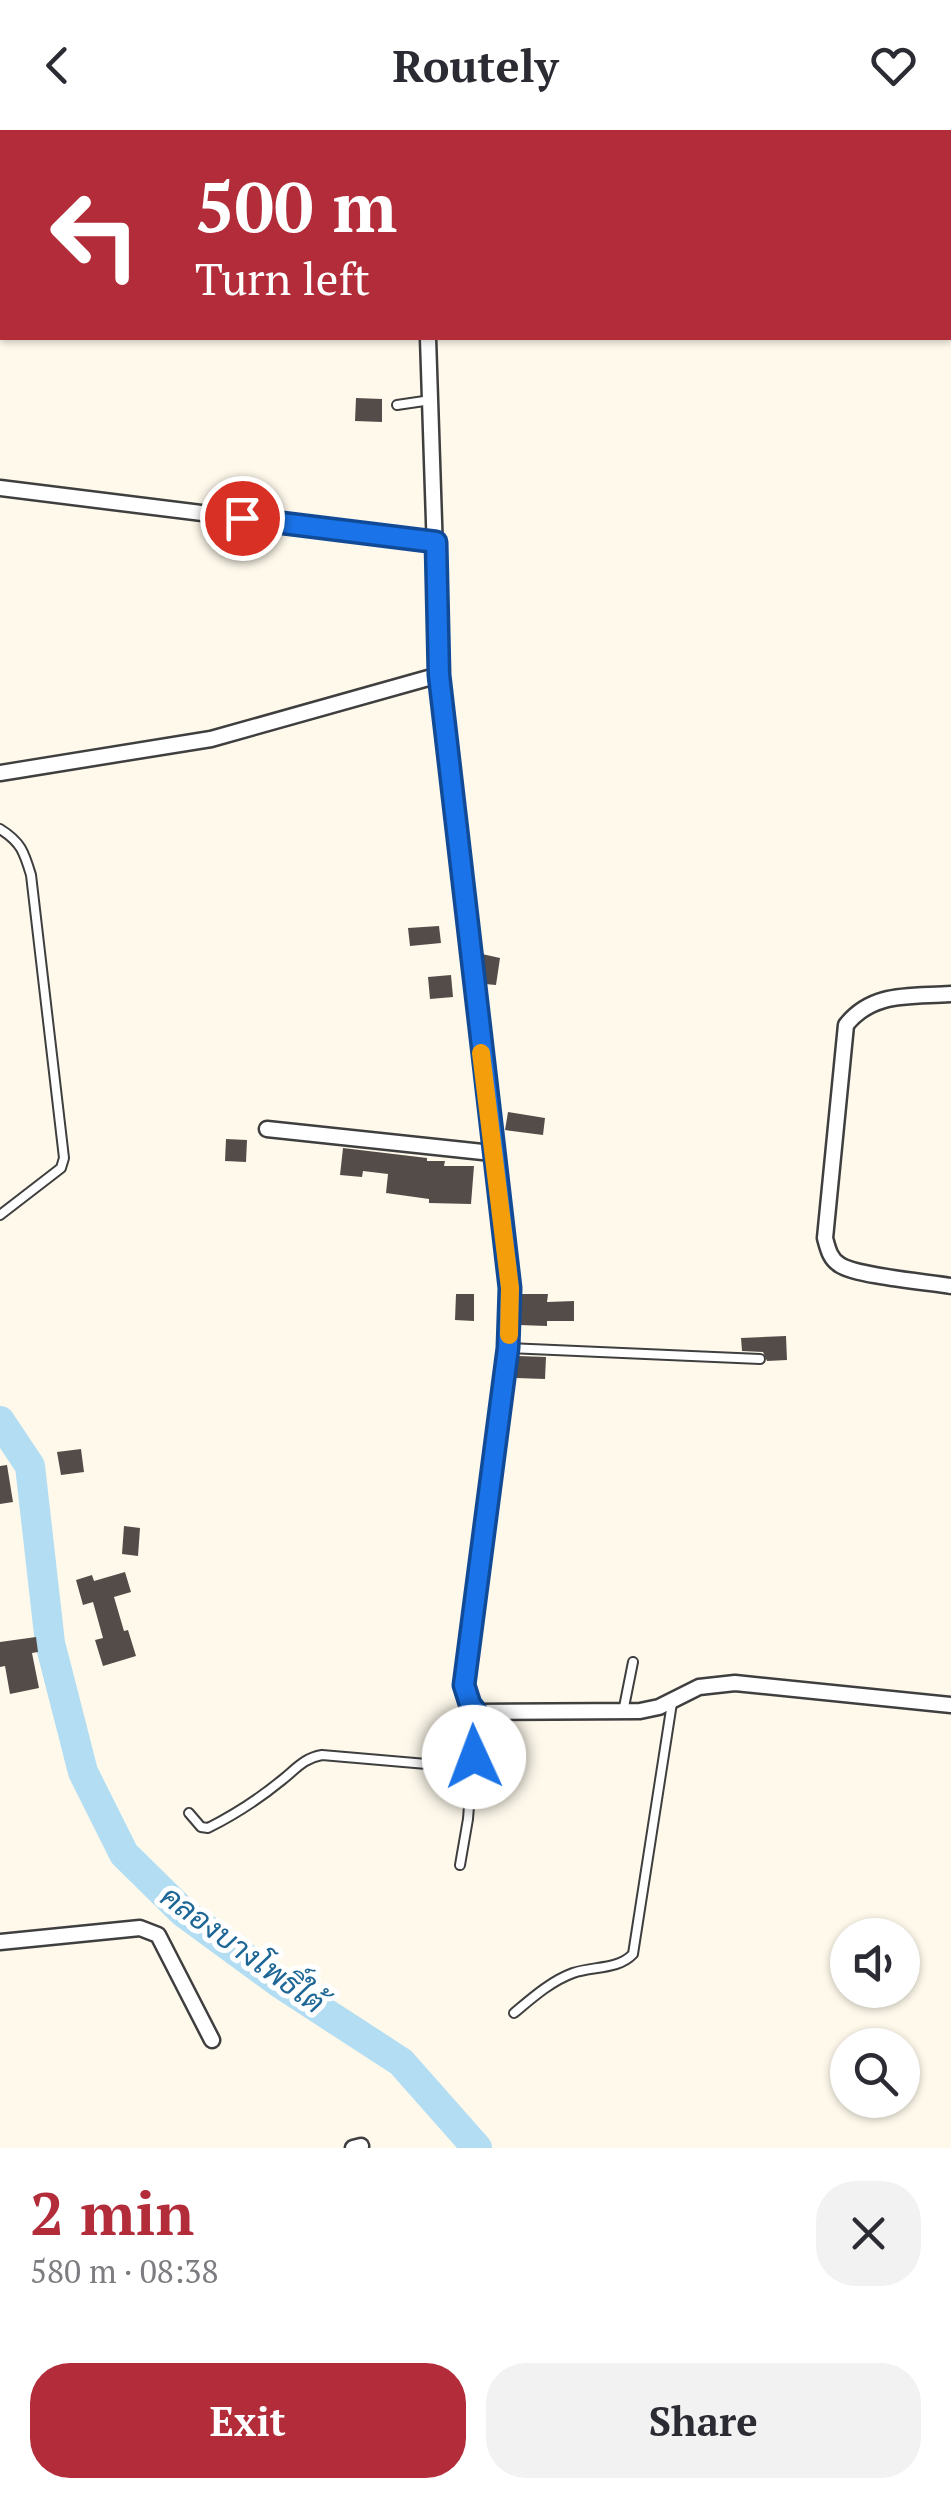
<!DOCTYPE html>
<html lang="en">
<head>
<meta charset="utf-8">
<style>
  :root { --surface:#fff; --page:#f2f2f3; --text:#2b2b33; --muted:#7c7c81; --accent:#b32c39 }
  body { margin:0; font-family:"PT Serif",Sarabun,serif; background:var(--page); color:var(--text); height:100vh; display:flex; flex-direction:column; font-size:38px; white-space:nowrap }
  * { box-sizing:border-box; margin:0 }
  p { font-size:32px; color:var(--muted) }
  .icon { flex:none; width:55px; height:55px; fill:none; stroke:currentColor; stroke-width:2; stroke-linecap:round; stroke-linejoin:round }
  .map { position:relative; height:2018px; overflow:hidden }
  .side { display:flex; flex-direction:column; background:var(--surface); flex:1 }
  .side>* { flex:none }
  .guide { position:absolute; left:0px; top:0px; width:952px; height:210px; box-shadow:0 2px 8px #0004; background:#b32c39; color:#fff; overflow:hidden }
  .buttons { position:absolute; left:830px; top:1788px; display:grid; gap:20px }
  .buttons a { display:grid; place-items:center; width:90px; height:90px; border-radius:50%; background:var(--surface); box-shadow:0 2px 8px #0004; font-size:50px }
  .pin { position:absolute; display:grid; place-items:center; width:85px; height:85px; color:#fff; margin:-42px; border:5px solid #fff; border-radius:50%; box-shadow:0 2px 10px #0007 }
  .me { position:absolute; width:110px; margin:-55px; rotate:358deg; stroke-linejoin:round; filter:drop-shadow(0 0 8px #0008) }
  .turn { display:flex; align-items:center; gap:35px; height:210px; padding:0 30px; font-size:45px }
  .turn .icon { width:130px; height:130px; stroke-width:2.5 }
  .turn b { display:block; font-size:70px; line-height:85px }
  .round { display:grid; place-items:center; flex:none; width:105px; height:105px; border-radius:40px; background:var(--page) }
  .overview { display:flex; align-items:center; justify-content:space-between; height:170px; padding:0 30px }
  h1 { font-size:60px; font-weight:700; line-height:75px; color:var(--accent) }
  .action { display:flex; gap:20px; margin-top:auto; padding:20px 30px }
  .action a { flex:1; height:115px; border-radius:40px; background:var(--accent); color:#fff; font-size:40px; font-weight:700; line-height:115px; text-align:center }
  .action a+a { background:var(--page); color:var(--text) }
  header { display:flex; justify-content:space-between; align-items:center; height:130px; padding:0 30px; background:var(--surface); font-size:45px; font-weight:700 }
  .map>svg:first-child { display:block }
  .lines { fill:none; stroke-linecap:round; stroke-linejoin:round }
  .river { stroke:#b3ddf2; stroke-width:30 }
  .building { fill:#544c49 }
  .lane-casing { stroke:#3f3f3f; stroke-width:12 }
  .street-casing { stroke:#3f3f3f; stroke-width:19 }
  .lane { stroke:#fff; stroke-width:8 }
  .street { stroke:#fff; stroke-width:14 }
  .route-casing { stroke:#114b97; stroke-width:25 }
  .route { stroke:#1a73e8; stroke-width:18 }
  .slow { stroke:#f59e0b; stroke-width:18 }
  .labels { text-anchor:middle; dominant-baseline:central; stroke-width:10; stroke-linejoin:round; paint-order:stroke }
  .water-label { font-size:30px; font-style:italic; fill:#1d6695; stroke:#fff }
</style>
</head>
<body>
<header><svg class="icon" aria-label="back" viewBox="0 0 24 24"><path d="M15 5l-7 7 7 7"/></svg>Routely<svg class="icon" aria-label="heart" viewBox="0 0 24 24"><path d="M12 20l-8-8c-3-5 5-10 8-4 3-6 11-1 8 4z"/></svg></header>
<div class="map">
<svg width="951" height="2018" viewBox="0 0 951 2018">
  <rect width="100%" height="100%" fill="#fef9eb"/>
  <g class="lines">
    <!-- river -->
    <path class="river" d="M 0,13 L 2,11
      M 0,1291 L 30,1336 L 50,1513 L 83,1642 L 124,1724 L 184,1783 L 281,1854 L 401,1932 L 477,2018"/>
  </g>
  <!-- building -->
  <path class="building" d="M 356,268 L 382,269 L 382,292 L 355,291 Z
    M 439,796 L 441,813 L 410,816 L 408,798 Z
    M 482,824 L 500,828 L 496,855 L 485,854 Z
    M 451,845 L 453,867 L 430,869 L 428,847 Z
    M 508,982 L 545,988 L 543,1005 L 505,1000 Z
    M 226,1009 L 247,1010 L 246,1032 L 225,1031 Z
    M 343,1018 L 427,1028 L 427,1031 L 445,1031 L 444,1036 L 474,1036 L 471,1074 L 429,1073 L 429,1069 L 386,1063 L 388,1044 L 363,1041 L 362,1047 L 340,1045 Z
    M 456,1164 L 474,1164 L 474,1191 L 455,1190 Z
    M 520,1164 L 548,1164 L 547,1172 L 574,1171 L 574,1191 L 547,1191 L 547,1196 L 519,1195 Z
    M 786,1206 L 787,1230 L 767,1231 L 763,1222 L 742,1221 L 741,1208 Z
    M 518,1226 L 546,1227 L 545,1249 L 516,1248 Z
    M 81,1319 L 84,1342 L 61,1345 L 57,1322 Z
    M 7,1335 L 13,1372 L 0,1374 L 0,1336 Z
    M 124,1396 L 140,1398 L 138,1426 L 122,1424 Z
    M 125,1442 L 131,1462 L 114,1467 L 124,1501 L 128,1500 L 136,1526 L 103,1536 L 95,1510 L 103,1508 L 93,1472 L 83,1475 L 76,1450 L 92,1445 L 94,1451 Z
    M 36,1507 L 38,1522 L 32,1523 L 39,1558 L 10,1564 L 5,1536 L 0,1537 L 0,1512 Z"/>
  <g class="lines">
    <!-- lane casing -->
    <g class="lane-casing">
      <path id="lane" d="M 532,0 L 532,2
        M 397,275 L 431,270
        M 0,699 C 21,712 24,722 31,745 L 64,1028 L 61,1038 L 0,1085
        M 508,1218 L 760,1229
        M 623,1582 L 633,1532
        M 189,1683 L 201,1697 L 208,1698 C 234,1685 260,1668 282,1650 C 296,1639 304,1628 322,1625 L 473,1638
        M 460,1735 L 468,1689 L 476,1582
        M 514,1883 C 532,1868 551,1851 573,1843 C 593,1836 618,1840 633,1824 L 672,1573"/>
    </g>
    <!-- street casing -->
    <g class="street-casing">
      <path id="street" d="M 950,81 L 951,81
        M 0,122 L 2,122
        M 428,208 L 439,545 L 509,1158 L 508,1218 L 464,1555 L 470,1574 L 476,1582 L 640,1581 L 659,1577 L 699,1557 L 735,1553 L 951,1575
        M 0,358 L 435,412
        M 0,643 L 211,609 L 439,545
        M 951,864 C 911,867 873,861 846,895 L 825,1108 C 828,1119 830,1129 840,1135 C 857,1146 927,1152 951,1156
        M 267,999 L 492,1023
        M 0,1812 L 140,1798 L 158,1805 L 212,1910
        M 353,2018 L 361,2016"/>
    </g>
    <!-- lane -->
    <use href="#lane" class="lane"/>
    <!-- street -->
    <use href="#street" class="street"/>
  </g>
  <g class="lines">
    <!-- route casing -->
    <g class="route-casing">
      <path id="route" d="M 242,388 L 436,412 L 439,545 L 510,1158 L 508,1218 L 464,1555 L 470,1574 L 476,1582 L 474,1627"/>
    </g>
    <!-- route -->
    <use href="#route" class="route"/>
    <!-- slow -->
    <path class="slow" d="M 481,923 L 510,1158 L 509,1205"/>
  </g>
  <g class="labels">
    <!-- water labels -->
    <g class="water-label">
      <text transform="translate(243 1819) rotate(36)">คลองบางโพธิ์ใต้</text>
    </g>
  </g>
</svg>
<div class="buttons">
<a><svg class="icon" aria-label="sound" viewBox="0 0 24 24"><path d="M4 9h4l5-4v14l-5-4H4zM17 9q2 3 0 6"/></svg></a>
<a><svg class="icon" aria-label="search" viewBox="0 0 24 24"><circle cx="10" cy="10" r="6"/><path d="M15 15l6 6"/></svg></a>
</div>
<div class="pin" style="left:242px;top:388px;background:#d93025"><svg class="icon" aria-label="arrive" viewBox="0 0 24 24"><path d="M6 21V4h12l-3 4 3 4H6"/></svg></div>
<svg class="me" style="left:474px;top:1627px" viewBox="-20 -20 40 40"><circle r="19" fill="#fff"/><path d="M0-13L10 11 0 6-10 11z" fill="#1a73e8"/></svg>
<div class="guide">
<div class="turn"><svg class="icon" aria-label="left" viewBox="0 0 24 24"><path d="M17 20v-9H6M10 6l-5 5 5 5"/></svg><div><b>500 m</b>Turn left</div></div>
</div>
</div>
<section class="side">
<div class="overview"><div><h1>2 min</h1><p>580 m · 08:38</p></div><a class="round"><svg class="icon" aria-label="close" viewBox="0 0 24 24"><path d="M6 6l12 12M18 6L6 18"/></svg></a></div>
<div class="action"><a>Exit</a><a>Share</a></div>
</section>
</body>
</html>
